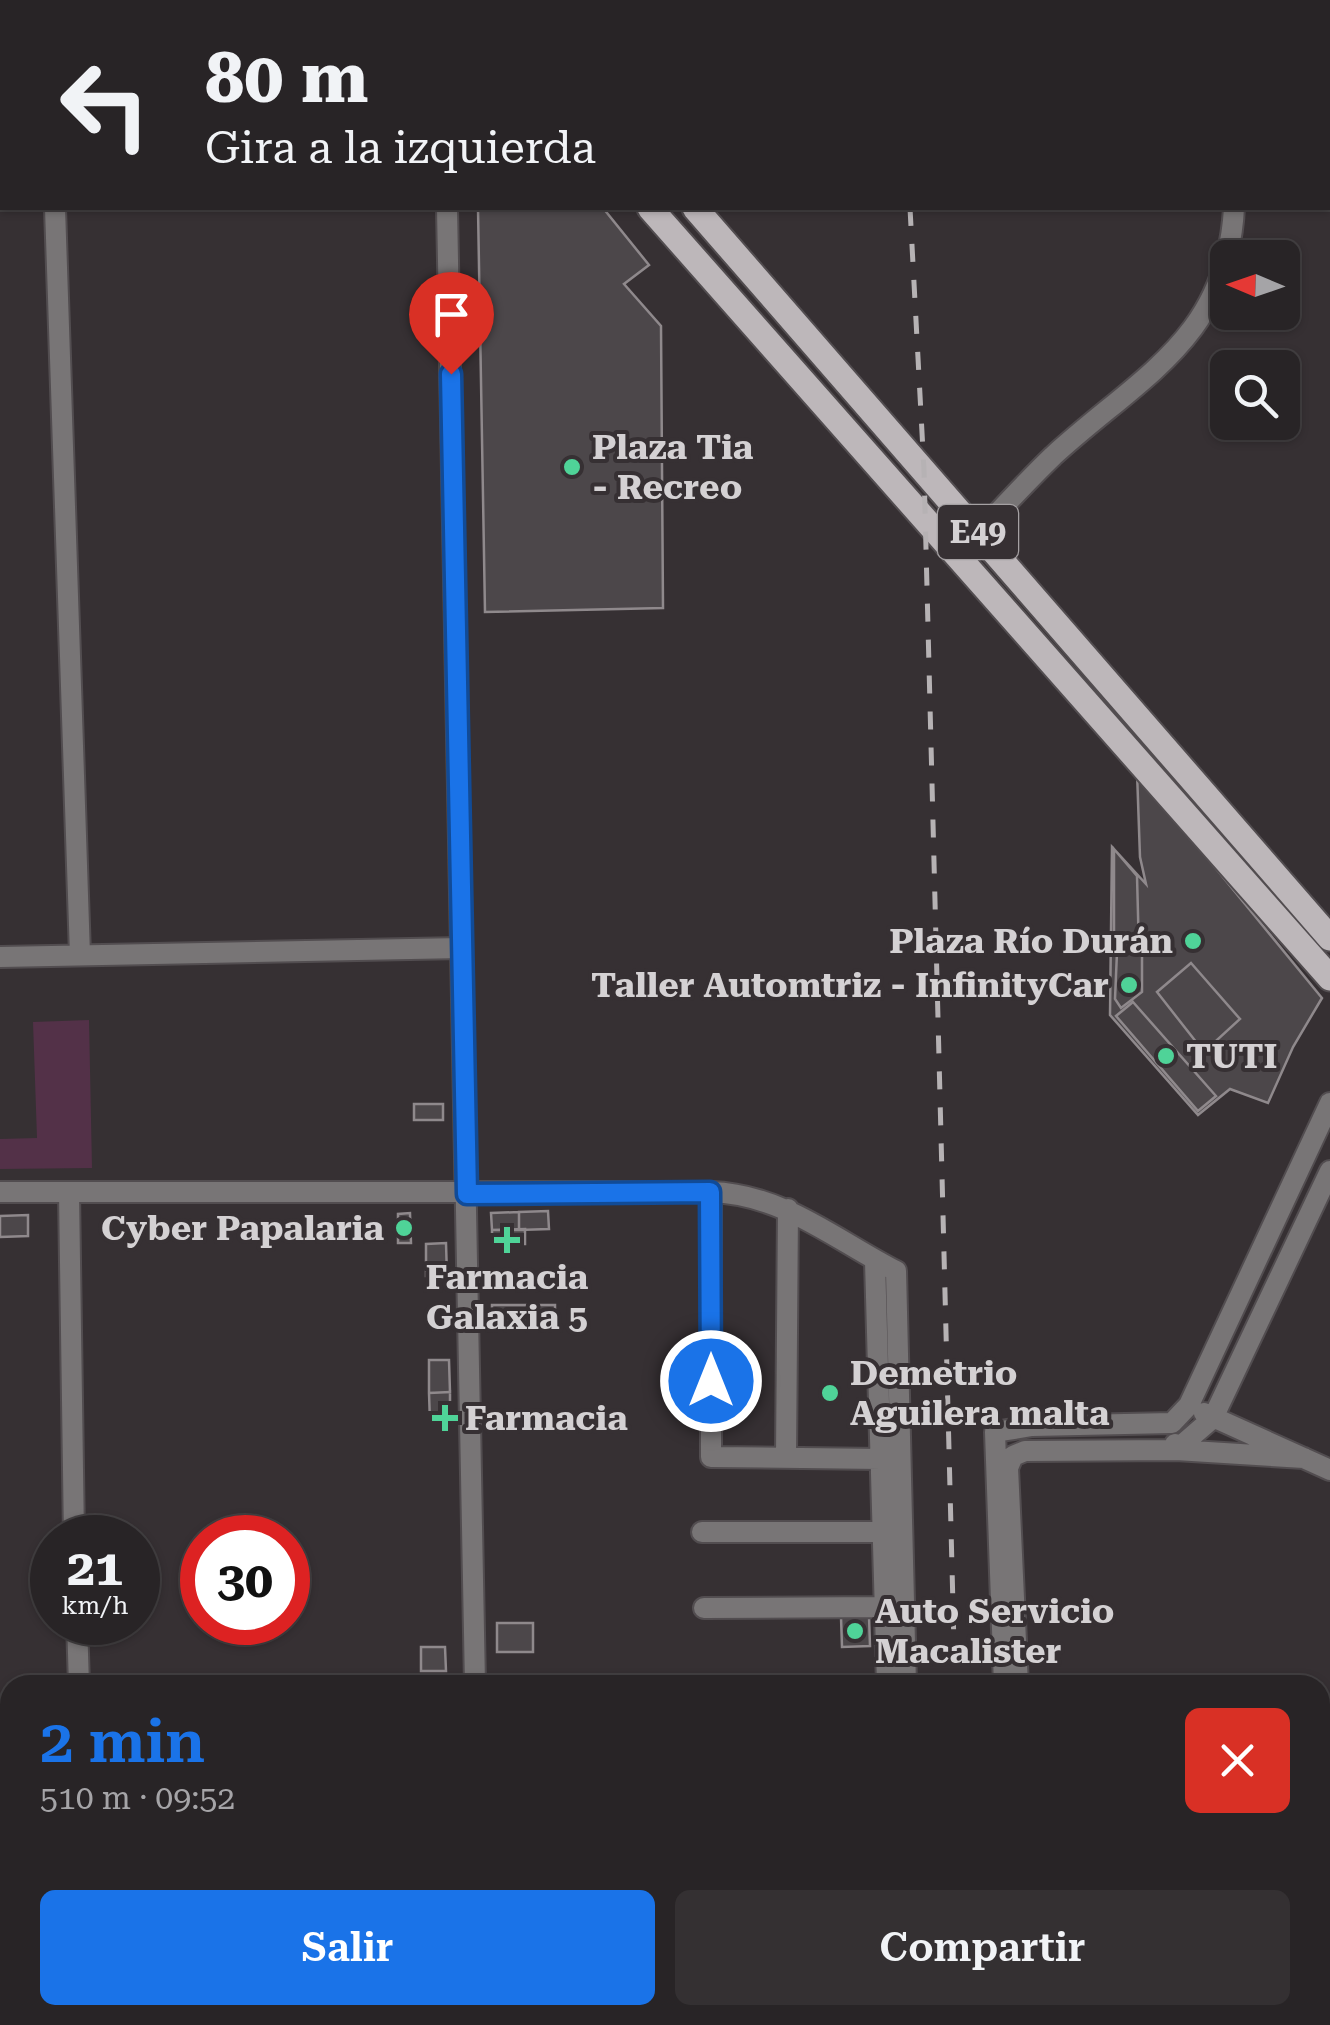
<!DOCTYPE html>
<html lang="es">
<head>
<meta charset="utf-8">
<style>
  :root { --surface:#282426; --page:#343032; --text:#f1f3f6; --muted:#a5a4a7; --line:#444143; --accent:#1a73e8 }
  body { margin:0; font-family:"Roboto Serif",serif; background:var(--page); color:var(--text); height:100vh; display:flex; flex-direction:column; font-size:38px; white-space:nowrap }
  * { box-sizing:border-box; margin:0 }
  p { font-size:32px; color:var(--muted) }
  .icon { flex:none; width:55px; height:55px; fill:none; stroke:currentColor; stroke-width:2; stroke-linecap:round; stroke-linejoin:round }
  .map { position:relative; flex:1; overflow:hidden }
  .details { position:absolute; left:0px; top:1675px; width:1330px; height:350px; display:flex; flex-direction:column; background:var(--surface); border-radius:30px 30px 0 0; box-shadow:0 2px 8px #0004,0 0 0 2px var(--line) }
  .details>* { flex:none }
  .guide { position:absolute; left:0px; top:0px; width:1330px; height:210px; box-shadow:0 2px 8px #0004,0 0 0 2px var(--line); background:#282426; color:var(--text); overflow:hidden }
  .needle { width:65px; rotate:272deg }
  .controls { position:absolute; left:1210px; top:240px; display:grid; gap:20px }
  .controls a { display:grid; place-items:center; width:90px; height:90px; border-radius:15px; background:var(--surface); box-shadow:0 2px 8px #0004,0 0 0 2px var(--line); font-size:50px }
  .speed { position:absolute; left:30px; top:1515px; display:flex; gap:20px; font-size:50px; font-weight:700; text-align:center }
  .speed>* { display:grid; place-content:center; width:130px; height:130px; border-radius:50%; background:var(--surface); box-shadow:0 2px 8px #0004,0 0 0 2px var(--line); line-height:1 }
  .speed small { font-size:25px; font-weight:400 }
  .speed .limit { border:15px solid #d22; background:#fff; color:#111 }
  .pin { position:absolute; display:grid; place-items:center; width:85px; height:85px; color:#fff; margin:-102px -42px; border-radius:50% 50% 50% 0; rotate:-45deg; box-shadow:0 0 10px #0007 }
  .pin .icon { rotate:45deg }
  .me { position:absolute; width:110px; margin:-55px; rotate:0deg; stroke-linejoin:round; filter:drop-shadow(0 0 8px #0008) }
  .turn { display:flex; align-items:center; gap:35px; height:210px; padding:0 40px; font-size:45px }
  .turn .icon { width:130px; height:130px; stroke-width:2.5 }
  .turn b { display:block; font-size:70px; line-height:85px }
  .round { display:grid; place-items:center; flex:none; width:105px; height:105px; border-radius:15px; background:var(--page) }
  .head { display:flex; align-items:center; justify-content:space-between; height:170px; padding:0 40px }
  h1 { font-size:60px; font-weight:600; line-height:75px; color:var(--accent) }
  .button { display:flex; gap:20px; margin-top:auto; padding:20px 40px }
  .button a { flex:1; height:115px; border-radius:15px; background:var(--accent); color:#fff; font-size:40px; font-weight:600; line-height:115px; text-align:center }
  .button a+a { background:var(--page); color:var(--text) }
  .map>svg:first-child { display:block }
  .green { fill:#533148 }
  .building { fill:#4c474a; stroke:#8f898c; stroke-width:2.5 }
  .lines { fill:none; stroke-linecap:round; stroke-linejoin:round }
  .minor-casing { stroke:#524d50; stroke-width:24 }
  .major-casing { stroke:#524d50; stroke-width:29 }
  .minor { stroke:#787576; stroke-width:20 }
  .major { stroke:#bdb7ba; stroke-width:25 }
  .rail { stroke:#b6b2b4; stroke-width:5; stroke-dasharray:18 18; stroke-linecap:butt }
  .route-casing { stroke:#114b97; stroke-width:25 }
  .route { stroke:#1a73e8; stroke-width:18 }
  .poi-dot { fill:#4fd398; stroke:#363033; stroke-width:4 }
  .labels { text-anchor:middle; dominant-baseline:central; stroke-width:8; stroke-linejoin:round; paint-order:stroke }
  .shield { fill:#363033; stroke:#a5a1a3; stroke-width:2.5 }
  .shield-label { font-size:32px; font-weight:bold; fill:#d4d1d3 }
  .poi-label { font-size:35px; font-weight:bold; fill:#d4d1d3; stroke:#363033; text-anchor:start }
</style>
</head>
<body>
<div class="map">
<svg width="1330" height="2025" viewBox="0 0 1330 2025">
  <rect width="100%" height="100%" fill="#363033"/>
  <!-- green -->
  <path class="green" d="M 89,1020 L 92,1168 L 0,1169 L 0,1139 L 37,1138 L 33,1022 Z"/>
  <!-- building -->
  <path class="building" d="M 478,208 L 603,208 L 649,265 L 624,284 L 661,326 L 663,608 L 485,612 Z
    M 1137,772 L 1322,998 L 1293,1047 L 1268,1103 L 1230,1089 L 1198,1115 L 1110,1015 L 1112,847 L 1146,884 L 1140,857 Z
    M 1114,849 L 1137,876 L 1139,952 L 1114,951 Z
    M 1117,952 L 1142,952 L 1142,992 L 1121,1008 L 1115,999 Z
    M 1191,963 L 1240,1019 L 1204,1052 L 1157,992 Z
    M 1133,1002 L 1216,1096 L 1198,1111 L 1116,1016 Z
    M 414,1104 L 443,1104 L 443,1120 L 414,1120 Z
    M 548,1211 L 549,1229 L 519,1230 L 519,1212 Z
    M 519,1212 L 519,1230 L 492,1230 L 491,1213 Z
    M 410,1213 L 411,1243 L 398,1243 L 398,1214 Z
    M 28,1215 L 28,1236 L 0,1237 L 0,1216 Z
    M 525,1229 L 525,1244 L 492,1244 L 492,1230 Z
    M 446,1243 L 447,1276 L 426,1276 L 426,1244 Z
    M 492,1305 L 555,1305 L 555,1322 L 492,1322 Z
    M 429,1360 L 449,1360 L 450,1392 L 429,1393 Z
    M 450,1392 L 450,1422 L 430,1422 L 429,1393 Z
    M 869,1616 L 870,1646 L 842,1647 L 841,1617 Z
    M 497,1623 L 533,1623 L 533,1652 L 497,1652 Z
    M 421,1647 L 445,1647 L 446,1671 L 421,1671 Z"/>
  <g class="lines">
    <!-- minor casing -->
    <g class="minor-casing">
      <path id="minor" d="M 382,0 L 384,2
        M 1224,0 L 1224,2
        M 0,145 L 2,147
        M 55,208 L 80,955
        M 447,208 L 475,1685
        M 979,533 C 1003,507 1027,481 1053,456 C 1139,377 1227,339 1234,208
        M 0,957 L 462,948
        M 0,1192 L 711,1192 C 782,1194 834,1239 896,1271 L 906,1685
        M 69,1192 L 74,1538
        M 711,1192 L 711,1457 L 881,1459
        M 875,1261 L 887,1685
        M 1204,1413 L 1330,1470
        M 1175,1444 L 1176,1450 L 1304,1458
        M 786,1458 L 788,1209
        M 702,1532 L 883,1532
        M 704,1608 L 885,1607
        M 77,1622 L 79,1685
        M 1004,1685 L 995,1432 L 1032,1426 L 1172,1423 L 1189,1405 L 1330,1103
        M 1018,1685 L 1008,1468 L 1013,1456 L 1025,1451 L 1176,1450 L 1213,1418 L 1330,1171
        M 1320,1886 L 1330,1903
        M 0,1981 L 10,1981
        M 90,2015 L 90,2025
        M 481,2015 L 481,2025
        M 895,2015 L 895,2025
        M 914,2015 L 915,2025
        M 1014,2015 L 1014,2025
        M 1028,2015 L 1028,2025
        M 1282,2015 L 1288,2025
        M 1143,2025 L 1143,2015"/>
    </g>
    <!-- major casing -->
    <g class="major-casing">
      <path id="major" d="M 468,0 L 470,2
        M 514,0 L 516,2
        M 650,208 L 1330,978
        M 695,208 L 1330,938"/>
    </g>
    <!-- minor -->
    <use href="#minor" class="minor"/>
    <!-- major -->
    <use href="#major" class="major"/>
    <!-- rail -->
    <path class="rail" d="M 855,0 L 857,2
      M 910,208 L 924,470 L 955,1685
      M 963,2015 L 963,2025"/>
  </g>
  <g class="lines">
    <!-- route casing -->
    <g class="route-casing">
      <path id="route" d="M 451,374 L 467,1194 L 710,1192 L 711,1381"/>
    </g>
    <!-- route -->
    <use href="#route" class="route"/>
  </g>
  <!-- markers -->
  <g class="poi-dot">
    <circle cx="572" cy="467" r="10"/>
    <circle cx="1193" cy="941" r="10"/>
    <circle cx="1129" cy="985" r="10"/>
    <circle cx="1166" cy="1056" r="10"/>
    <circle cx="404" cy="1228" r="10"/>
    <path d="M502 1225h10v10h10v10h-10v10h-10v-10h-10v-10h10z"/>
    <circle cx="830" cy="1393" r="10"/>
    <path d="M440 1403h10v10h10v10h-10v10h-10v-10h-10v-10h10z"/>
    <circle cx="855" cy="1631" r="10"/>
  </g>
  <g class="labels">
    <!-- shield labels -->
    <rect class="shield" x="938" y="505" width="80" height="54" rx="8"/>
    <g class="shield-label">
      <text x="978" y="532">E49</text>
    </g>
    <!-- poi labels -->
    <g class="poi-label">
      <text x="592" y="447">Plaza Tia<tspan x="592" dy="40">- Recreo</tspan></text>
      <text x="1173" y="941" text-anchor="end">Plaza Río Durán</text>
      <text x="1109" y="985" text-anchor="end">Taller Automtriz - InfinityCar</text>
      <text x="1186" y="1056">TUTI</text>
      <text x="384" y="1228" text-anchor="end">Cyber Papalaria</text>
      <text x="507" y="1277" text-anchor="middle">Farmacia<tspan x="507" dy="40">Galaxia 5</tspan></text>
      <text x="850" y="1373">Demetrio<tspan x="850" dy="40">Aguilera malta</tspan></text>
      <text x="465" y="1418">Farmacia</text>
      <text x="875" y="1611">Auto Servicio<tspan x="875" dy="40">Macalister</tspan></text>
    </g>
  </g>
</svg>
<div class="controls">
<a><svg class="needle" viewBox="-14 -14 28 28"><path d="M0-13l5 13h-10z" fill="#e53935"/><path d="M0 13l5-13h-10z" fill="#a5a4a7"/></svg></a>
<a><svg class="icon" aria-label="search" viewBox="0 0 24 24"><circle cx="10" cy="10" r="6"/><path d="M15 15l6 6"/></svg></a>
</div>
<div class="speed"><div>21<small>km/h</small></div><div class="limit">30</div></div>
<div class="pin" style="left:451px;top:374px;background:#d93025"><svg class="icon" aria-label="arrive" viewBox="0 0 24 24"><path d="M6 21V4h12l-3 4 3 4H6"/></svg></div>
<svg class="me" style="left:711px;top:1381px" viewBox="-20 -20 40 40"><circle r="17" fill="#1a73e8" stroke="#fff" stroke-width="3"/><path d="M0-11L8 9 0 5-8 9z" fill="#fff"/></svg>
<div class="guide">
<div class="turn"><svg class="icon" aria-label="left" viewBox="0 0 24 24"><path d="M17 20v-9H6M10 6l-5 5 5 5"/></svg><div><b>80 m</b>Gira a la izquierda</div></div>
</div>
<section class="details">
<div class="head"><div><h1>2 min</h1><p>510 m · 09:52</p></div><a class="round" style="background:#d93025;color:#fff"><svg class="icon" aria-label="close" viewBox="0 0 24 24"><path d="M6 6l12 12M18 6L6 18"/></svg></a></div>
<div class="button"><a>Salir</a><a>Compartir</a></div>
</section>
</div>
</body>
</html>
